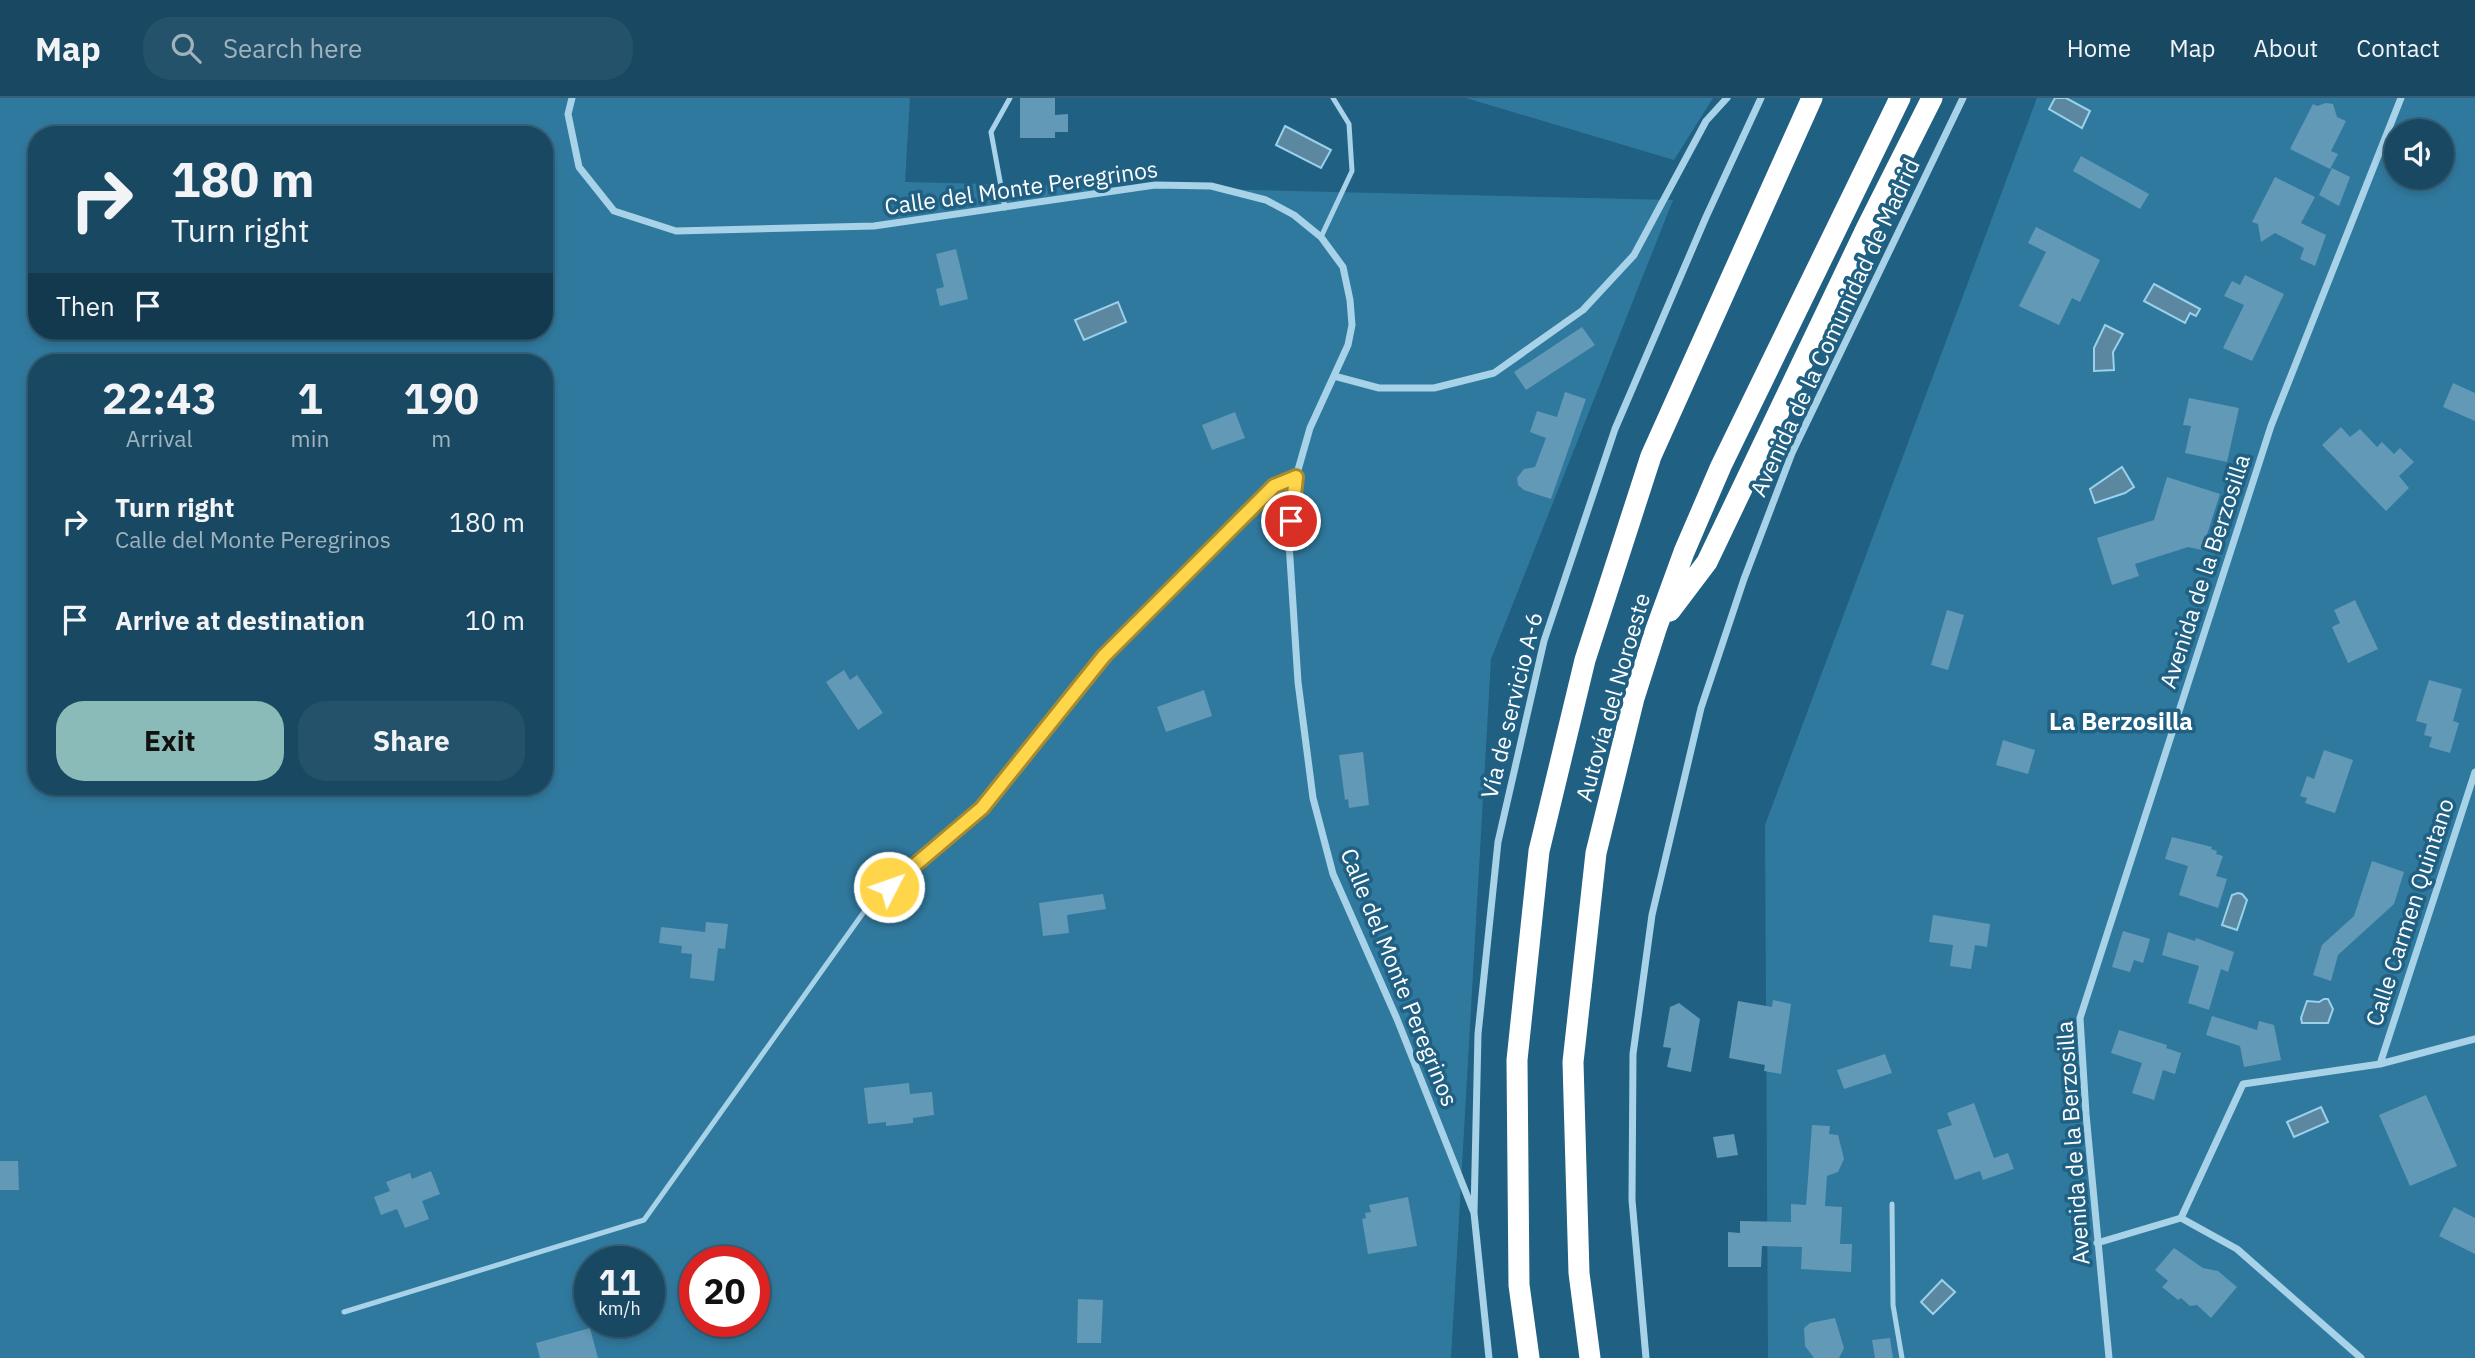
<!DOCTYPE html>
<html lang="en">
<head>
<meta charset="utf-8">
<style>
  :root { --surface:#184862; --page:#25526b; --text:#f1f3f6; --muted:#9fb2be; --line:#366077; --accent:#8bbbb9 }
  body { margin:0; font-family:"IBM Plex Sans",sans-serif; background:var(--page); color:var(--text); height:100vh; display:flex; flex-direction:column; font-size:26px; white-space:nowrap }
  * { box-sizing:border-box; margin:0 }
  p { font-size:23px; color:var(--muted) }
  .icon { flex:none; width:38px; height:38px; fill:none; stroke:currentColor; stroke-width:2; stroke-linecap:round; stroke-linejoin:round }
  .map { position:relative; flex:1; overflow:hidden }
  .drawer { position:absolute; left:28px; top:256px; width:525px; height:441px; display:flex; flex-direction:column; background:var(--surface); border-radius:28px; box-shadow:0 4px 10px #0003,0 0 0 2px var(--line) }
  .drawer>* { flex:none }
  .top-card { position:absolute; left:28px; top:28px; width:525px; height:214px; border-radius:28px; box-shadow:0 4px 10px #0003,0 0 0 2px var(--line); background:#184862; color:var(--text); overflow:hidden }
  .tools { position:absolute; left:2384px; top:21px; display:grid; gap:14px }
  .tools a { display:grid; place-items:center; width:70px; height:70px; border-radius:50%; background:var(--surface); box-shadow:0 4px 10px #0003,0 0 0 2px var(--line); font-size:35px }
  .speed { position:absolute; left:574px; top:1148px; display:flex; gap:14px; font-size:35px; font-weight:700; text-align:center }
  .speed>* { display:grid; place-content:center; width:91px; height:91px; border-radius:50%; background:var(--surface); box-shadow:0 4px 10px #0003,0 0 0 2px var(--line); line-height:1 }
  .speed small { font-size:18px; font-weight:400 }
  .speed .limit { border:10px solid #d22; background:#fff; color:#111 }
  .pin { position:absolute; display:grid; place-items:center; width:60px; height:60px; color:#fff; margin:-30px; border:4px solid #fff; border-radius:50%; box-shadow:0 2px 7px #0007 }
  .me { position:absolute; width:77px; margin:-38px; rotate:49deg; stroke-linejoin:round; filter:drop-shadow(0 0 5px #0008) }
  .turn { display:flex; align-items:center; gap:24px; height:147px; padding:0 28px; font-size:32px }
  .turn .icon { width:91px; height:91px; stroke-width:2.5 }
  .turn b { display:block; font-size:49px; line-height:60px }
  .then { display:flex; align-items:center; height:66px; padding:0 28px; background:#0003; gap:14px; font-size:26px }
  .eta { display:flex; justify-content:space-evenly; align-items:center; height:119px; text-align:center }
  .eta b { font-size:42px; font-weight:800; line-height:49px }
  .primary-button { display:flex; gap:14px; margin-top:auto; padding:14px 28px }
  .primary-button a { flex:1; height:80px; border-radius:28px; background:var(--accent); color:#111; font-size:28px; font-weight:800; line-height:80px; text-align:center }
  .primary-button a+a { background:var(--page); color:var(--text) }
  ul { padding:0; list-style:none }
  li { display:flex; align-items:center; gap:21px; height:98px; padding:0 28px }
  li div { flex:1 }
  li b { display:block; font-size:26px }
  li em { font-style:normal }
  header { display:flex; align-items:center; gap:42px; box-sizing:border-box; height:98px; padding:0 35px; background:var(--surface); border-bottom:2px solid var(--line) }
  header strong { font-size:33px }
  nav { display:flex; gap:38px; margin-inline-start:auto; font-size:24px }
  .search { width:490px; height:63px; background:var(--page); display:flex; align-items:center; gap:18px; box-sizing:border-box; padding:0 24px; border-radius:28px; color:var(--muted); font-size:26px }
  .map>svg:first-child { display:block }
  .green { fill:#30799e; fill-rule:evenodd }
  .water { fill:#5b88a0; stroke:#9ad0ea; stroke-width:2 }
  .building { fill:#6299b6 }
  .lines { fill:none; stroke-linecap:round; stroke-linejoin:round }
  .lane { stroke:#a7d2e8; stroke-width:5 }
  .street { stroke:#a7d2e8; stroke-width:7 }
  .highway { stroke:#fff; stroke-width:21 }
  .route-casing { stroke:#a68a30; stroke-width:18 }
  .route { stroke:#ffd54a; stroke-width:12 }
  .labels { text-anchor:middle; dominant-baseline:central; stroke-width:7; stroke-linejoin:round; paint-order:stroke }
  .street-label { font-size:23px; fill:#fff; stroke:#206082 }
  .neighbourhood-label { font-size:24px; font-weight:bold; fill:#fff; stroke:#206082 }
</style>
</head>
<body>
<header>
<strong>Map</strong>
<div class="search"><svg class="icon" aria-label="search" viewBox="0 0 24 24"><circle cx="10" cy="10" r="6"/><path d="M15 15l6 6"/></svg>Search here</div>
<nav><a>Home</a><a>Map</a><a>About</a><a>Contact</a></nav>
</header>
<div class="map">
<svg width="2475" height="1260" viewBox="0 0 2475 1260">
  <rect width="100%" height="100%" fill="#206082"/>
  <!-- green -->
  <path class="green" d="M 0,0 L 910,0 L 905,84 L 1673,102 L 1491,561 L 1451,1260 L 0,1260 ZM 37,37 L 544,37 L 544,233 L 37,233 ZM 37,264 L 544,264 L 544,688 L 37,688 ZM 590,1164 L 649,1164 L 649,1223 L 590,1223 ZM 695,1164 L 754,1164 L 754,1223 L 695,1223 Z
    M 1466,0 L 1713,0 L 1674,62 Z
    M 2037,0 L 2475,0 L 2475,1260 L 1768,1260 L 1765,727 ZM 2396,33 L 2441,33 L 2441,79 L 2396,79 Z"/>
  <!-- water -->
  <path class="water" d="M 2055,0 L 2066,0 L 2090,13 L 2082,30 L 2049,11 Z
    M 1285,28 L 1331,52 L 1321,70 L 1276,47 Z
    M 2154,186 L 2200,211 L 2196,218 L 2190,215 L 2185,225 L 2144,203 Z
    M 1118,204 L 1126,224 L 1084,242 L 1075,222 Z
    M 2105,227 L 2123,236 L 2113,254 L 2114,272 L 2094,273 L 2094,250 Z
    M 2122,369 L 2134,389 L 2125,395 L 2095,405 L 2090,391 Z
    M 2238,795 L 2242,796 L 2247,802 L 2237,832 L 2222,827 L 2232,797 Z
    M 2324,901 L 2328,901 L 2333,911 L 2328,925 L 2302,925 L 2301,920 L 2307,903 L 2319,904 Z
    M 2321,1009 L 2328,1024 L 2294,1039 L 2287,1024 Z
    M 1942,1182 L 1955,1194 L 1933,1216 L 1921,1204 Z"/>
  <!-- building -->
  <path class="building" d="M 1020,0 L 1055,0 L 1055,17 L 1068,16 L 1068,34 L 1055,34 L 1055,40 L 1020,40 Z
    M 2326,5 L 2333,6 L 2337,19 L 2346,23 L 2331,53 L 2338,56 L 2330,71 L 2290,51 L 2313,6 L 2317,8 Z
    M 2081,58 L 2149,96 L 2140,111 L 2073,73 Z
    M 2332,70 L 2350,79 L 2339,108 L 2319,97 Z
    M 2275,79 L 2315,99 L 2301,125 L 2326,137 L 2315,168 L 2300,161 L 2304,150 L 2275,135 L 2261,144 L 2258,126 L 2252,124 Z
    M 2036,129 L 2100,162 L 2080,204 L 2072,200 L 2059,227 L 2019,208 L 2046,154 L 2028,145 Z
    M 956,151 L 968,201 L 940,208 L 936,191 L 944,189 L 936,156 Z
    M 2245,177 L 2284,196 L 2252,263 L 2223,250 L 2244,207 L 2224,198 L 2232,183 L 2240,187 Z
    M 1582,229 L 1595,247 L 1526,292 L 1514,274 Z
    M 2453,285 L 2475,295 L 2475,323 L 2443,309 Z
    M 1565,294 L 1586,301 L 1551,401 L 1524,392 L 1518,387 L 1517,380 L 1524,371 L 1535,369 L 1546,340 L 1530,334 L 1537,313 L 1557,319 Z
    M 2189,300 L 2239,310 L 2227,364 L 2185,355 L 2191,328 L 2183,327 Z
    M 1235,314 L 1245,340 L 1212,352 L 1202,327 Z
    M 2341,329 L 2350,339 L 2360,331 L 2377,349 L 2382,344 L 2394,356 L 2400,350 L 2414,364 L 2399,378 L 2409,390 L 2386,413 L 2322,347 Z
    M 2167,379 L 2220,396 L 2202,452 L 2188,449 L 2135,466 L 2139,478 L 2112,487 L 2097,440 L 2154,422 Z
    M 2355,502 L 2378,551 L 2348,565 L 2332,529 L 2340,525 L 2334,512 Z
    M 1947,512 L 1964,517 L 1948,572 L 1931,567 Z
    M 844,572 L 850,582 L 857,577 L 883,615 L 858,632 L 826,584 Z
    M 2429,582 L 2462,591 L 2453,623 L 2459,625 L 2450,655 L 2429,649 L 2432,639 L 2424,637 L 2427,626 L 2416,623 Z
    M 1204,592 L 1212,618 L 1166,634 L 1157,609 Z
    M 2003,642 L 2035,652 L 2028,676 L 1996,667 Z
    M 2324,652 L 2353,662 L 2335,715 L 2305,705 L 2307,700 L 2300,698 L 2307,678 L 2314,681 Z
    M 1363,654 L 1369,707 L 1349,710 L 1348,701 L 1345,702 L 1339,657 Z
    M 2172,739 L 2212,749 L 2211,751 L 2217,753 L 2216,756 L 2223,758 L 2216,778 L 2227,781 L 2218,810 L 2179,797 L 2188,768 L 2165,761 Z
    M 2372,763 L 2404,774 L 2394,806 L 2338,857 L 2331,883 L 2313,877 L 2322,847 L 2354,818 Z
    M 1103,796 L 1106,811 L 1067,817 L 1069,835 L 1043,838 L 1039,805 Z
    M 1933,817 L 1990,826 L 1987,849 L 1975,847 L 1971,871 L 1950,868 L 1953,847 L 1929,844 Z
    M 706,824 L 728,826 L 725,851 L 718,850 L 714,883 L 690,880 L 692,856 L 681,855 L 682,848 L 659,845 L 661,829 L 705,834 Z
    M 2123,833 L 2150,841 L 2143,865 L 2134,862 L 2130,874 L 2112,869 Z
    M 2168,834 L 2195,843 L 2196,840 L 2234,854 L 2228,874 L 2221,871 L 2209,912 L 2188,905 L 2199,868 L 2162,857 Z
    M 1773,902 L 1791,906 L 1781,976 L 1764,973 L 1765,967 L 1729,960 L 1738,903 L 1772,909 Z
    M 1679,905 L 1700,921 L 1691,974 L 1667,969 L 1671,950 L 1663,949 L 1670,909 Z
    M 2212,918 L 2257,932 L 2259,923 L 2274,927 L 2281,962 L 2244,969 L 2240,948 L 2206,937 Z
    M 2119,932 L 2167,947 L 2166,950 L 2181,955 L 2175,976 L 2163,972 L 2154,1002 L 2132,995 L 2142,965 L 2111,955 Z
    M 1885,956 L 1892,975 L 1844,991 L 1837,972 Z
    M 909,985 L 910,996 L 932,994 L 934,1017 L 913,1020 L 913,1025 L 886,1028 L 886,1024 L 868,1026 L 864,990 Z
    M 2426,997 L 2457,1068 L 2410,1088 L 2379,1017 Z
    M 1974,1005 L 1994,1060 L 2008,1055 L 2014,1071 L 1983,1082 L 1980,1073 L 1955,1082 L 1937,1032 L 1952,1027 L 1947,1015 Z
    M 1812,1027 L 1830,1028 L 1829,1036 L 1838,1037 L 1844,1061 L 1838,1074 L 1827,1078 L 1825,1108 L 1842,1109 L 1840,1146 L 1852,1146 L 1851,1174 L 1801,1171 L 1802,1149 L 1762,1148 L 1761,1169 L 1728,1169 L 1728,1134 L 1740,1135 L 1740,1123 L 1791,1124 L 1791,1106 L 1806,1107 Z
    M 1734,1036 L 1738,1057 L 1717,1060 L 1713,1039 Z
    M 0,1063 L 18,1063 L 19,1092 L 0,1092 Z
    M 431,1073 L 440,1096 L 422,1103 L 429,1121 L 405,1130 L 397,1111 L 381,1117 L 374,1099 L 390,1093 L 386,1084 L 410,1075 L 412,1081 Z
    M 1408,1099 L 1417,1148 L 1368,1156 L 1362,1121 L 1366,1120 L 1365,1115 L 1371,1114 L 1369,1107 Z
    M 2454,1109 L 2475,1120 L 2475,1156 L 2439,1138 Z
    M 2174,1150 L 2203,1170 L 2218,1173 L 2237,1189 L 2211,1220 L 2197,1207 L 2190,1208 L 2181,1200 L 2178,1202 L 2162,1189 L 2168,1183 L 2155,1172 Z
    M 1078,1201 L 1103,1202 L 1101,1245 L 1077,1245 Z
    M 1835,1220 L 1844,1250 L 1839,1260 L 1814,1260 L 1805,1248 L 1804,1230 L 1810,1225 Z
    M 590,1230 L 598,1260 L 540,1260 L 536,1245 Z
    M 1890,1240 L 1893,1260 L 1875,1260 L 1872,1242 Z"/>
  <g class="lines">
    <!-- lane -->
    <path class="lane" d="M 1005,110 L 991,34 L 1010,0
      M 1321,139 L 1352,73 L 1349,26 L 1333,0
      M 1892,1106 L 1893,1207 L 1902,1260
      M 344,1214 L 644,1122 L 871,804 L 982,710 L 1104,558 L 1274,389 L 1296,379"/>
    <!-- street -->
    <path class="street" d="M 572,0 L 568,16 L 579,69 L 614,113 L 676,133 L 874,128 L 1155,87 L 1211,88 L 1266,102 L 1294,117 L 1321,139 L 1343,169 L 1350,202 L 1352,227 L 1348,247 L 1310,330 L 1296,379 L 1289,445 L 1298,584 L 1313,700 L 1333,776 L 1397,921 L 1474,1115
      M 1334,278 L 1379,290 L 1434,290 L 1494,275 L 1583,212 L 1634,157 L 1706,23 L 1727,0
      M 2380,966 L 2475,674
      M 2181,1120 L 2243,986 L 2380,966 L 2475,941
      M 2097,1145 L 2181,1120 L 2237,1151 L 2361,1260
      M 1489,1260 L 1474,1115 L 1478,936 L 1498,744 L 1544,543 L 1615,331 L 1706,119 L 1761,0
      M 1646,1260 L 1632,1102 L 1633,956 L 1652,817 L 1701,610 L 1744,481 L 1792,355 L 1963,0
      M 2109,1260 L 2086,1016 L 2080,920 L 2271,328 L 2401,0"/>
    <!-- highway -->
    <path class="highway" d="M 1670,513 L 1707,464 L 1867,129 L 1932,0
      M 1529,1260 L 1519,1187 L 1517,962 L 1539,753 L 1585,562 L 1651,358 L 1812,0
      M 1590,1260 L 1579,1175 L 1573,964 L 1596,755 L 1634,600 L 1656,531 L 1684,454 L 1721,368 L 1900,0"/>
  </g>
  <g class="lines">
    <!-- route casing -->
    <g class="route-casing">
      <path id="route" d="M 889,789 L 982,710 L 1104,558 L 1274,388 L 1296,379 L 1291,423"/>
    </g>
    <!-- route -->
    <use href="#route" class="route"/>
  </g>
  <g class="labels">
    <!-- street labels -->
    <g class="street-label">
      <text transform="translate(1021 89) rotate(-8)">Calle del Monte Peregrinos</text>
      <text transform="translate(1834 229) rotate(-65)">Avenida de la Comunidad de Madrid</text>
      <text transform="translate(2204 473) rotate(-72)">Avenida de la Berzosilla</text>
      <text transform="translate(1612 599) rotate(-74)">Autovía del Noroeste</text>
      <text transform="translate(1511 607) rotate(-76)">Vía de servicio A-6</text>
      <text transform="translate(2409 814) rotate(-72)">Calle Carmen Quintano</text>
      <text transform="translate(1400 879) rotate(68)">Calle del Monte Peregrinos</text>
      <text transform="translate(2072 1045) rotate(-94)">Avenida de la Berzosilla</text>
    </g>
    <!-- neighbourhood labels -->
    <g class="neighbourhood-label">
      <text x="2121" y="623">La Berzosilla</text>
    </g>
  </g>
</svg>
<div class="tools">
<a><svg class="icon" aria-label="sound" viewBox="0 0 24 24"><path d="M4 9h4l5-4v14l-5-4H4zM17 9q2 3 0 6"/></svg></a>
</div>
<div class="speed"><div>11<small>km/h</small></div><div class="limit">20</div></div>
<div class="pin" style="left:1291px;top:423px;background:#d93025"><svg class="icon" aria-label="arrive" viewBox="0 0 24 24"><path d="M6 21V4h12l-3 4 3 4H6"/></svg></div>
<svg class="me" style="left:889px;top:789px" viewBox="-20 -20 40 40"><circle r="17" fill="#ffd54a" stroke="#fff" stroke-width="3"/><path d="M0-11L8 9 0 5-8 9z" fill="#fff"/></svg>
<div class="top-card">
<div class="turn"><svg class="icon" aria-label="right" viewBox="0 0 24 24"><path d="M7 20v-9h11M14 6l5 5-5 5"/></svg><div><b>180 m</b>Turn right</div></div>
<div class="then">Then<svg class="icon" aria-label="arrive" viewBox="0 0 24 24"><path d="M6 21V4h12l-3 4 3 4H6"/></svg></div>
</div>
<section class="drawer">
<div class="eta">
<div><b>22:43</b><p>Arrival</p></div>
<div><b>1</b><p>min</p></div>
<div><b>190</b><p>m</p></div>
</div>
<ul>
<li><svg class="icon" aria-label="right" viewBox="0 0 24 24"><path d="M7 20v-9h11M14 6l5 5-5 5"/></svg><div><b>Turn right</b><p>Calle del Monte Peregrinos</p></div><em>180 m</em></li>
<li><svg class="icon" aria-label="arrive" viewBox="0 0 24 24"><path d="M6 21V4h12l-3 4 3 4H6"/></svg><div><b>Arrive at destination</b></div><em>10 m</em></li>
</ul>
<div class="primary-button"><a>Exit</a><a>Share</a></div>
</section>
</div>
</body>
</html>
